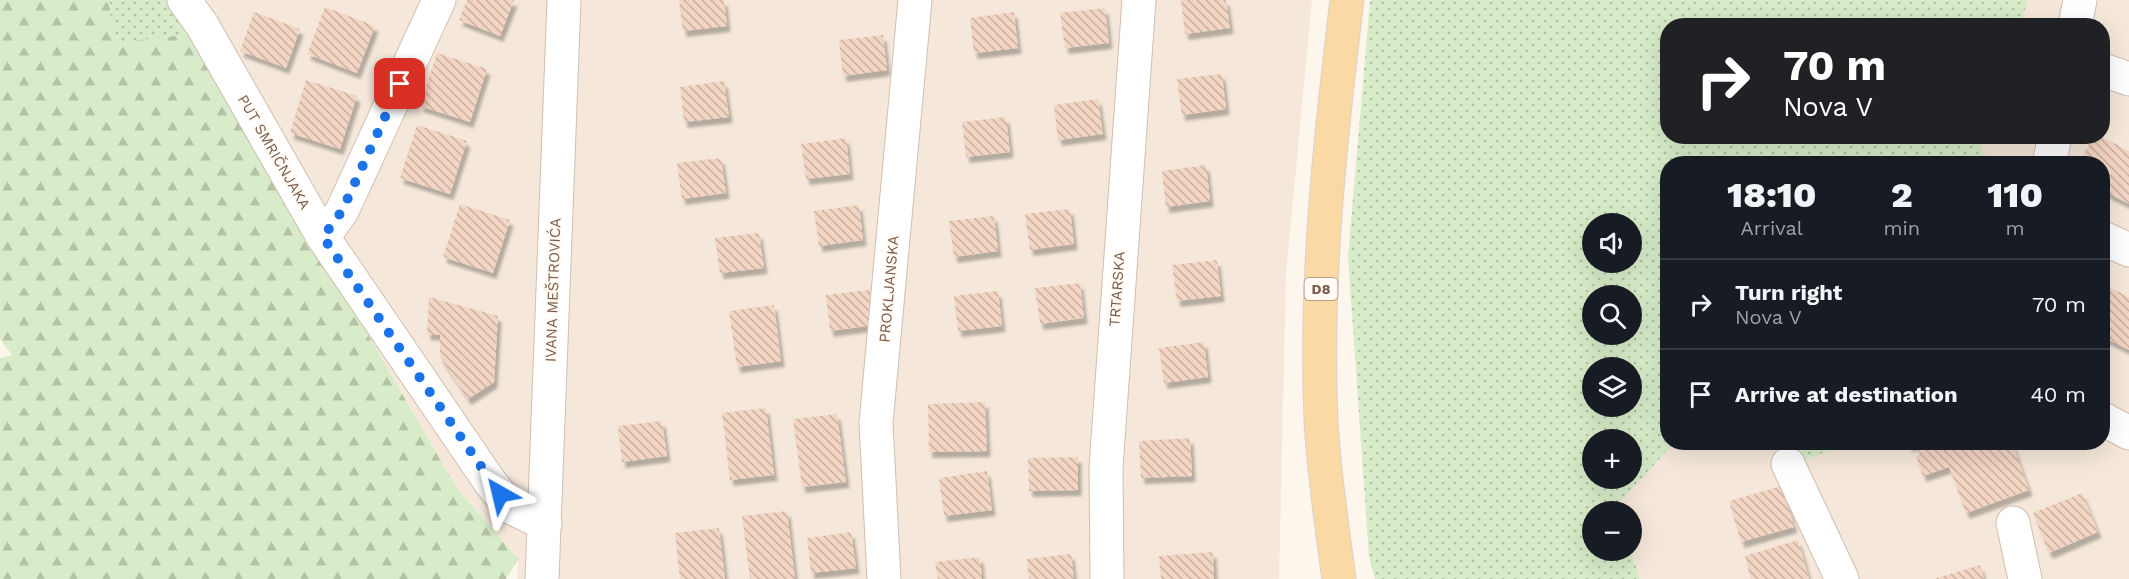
<!DOCTYPE html>
<html lang="en">
<head>
<meta charset="utf-8">
<style>
  :root { --surface:#171b24; --page:#20242c; --text:#f1f3f6; --muted:#9ea1a6; --line:#363941 }
  body { margin:0; font-family:"Work Sans",sans-serif; background:var(--page); color:var(--text); height:100vh; display:flex; flex-direction:column; font-size:22px; white-space:nowrap }
  * { box-sizing:border-box; margin:0 }
  p { font-size:20px; color:var(--muted) }
  .icon { flex:none; width:33px; height:33px; fill:none; stroke:currentColor; stroke-width:2; stroke-linecap:round; stroke-linejoin:round }
  .map { position:relative; flex:1; overflow:hidden }
  .sheet { position:absolute; left:1660px; top:156px; width:450px; height:294px; display:flex; flex-direction:column; background:var(--surface); border-radius:24px; box-shadow:0 6px 24px #0002 }
  .sheet>* { flex:none }
  .banner { position:absolute; left:1660px; top:18px; width:450px; height:126px; border-radius:24px; box-shadow:0 6px 24px #0002; background:#202124; color:#fff; overflow:hidden }
  .fabs { position:absolute; left:1582px; top:213px; display:grid; gap:12px }
  .fabs a { display:grid; place-items:center; width:60px; height:60px; border-radius:50%; background:var(--surface); box-shadow:0 6px 24px #0002; font-size:30px }
  .pin { position:absolute; display:grid; place-items:center; width:51px; height:51px; color:#fff; margin:-26px; border-radius:12px; box-shadow:0 3px 9px #0006 }
  .me { position:absolute; width:66px; margin:-33px; rotate:323deg; stroke-linejoin:round; filter:drop-shadow(0 0 4px #0008) }
  .turn { display:flex; align-items:center; gap:21px; height:126px; padding:0 24px; font-size:27px }
  .turn .icon { width:78px; height:78px; stroke-width:2.5 }
  .turn b { display:block; font-size:42px; line-height:51px }
  .eta { display:flex; justify-content:space-evenly; align-items:center; height:102px; text-align:center }
  .eta b { font-size:36px; font-weight:800; line-height:42px }
  ul { padding:0; list-style:none }
  li { display:flex; align-items:center; gap:18px; height:90px; padding:0 24px; border-top:2px solid var(--line) }
  li div { flex:1 }
  li b { display:block; font-size:22px }
  li em { font-style:normal }
  .map>svg:first-child { display:block }
  .residential { fill:#f5e8da }
  .grass { fill:url(#grass-dots); fill-rule:evenodd }
  .forest { fill:url(#forest-firs) }
  .building { fill:url(#building-back-hatch); filter:url(#shadow) }
  .lines { fill:none; stroke-linecap:round; stroke-linejoin:round }
  .minor-casing { stroke:#d1beb0; stroke-width:35 }
  .major-casing { stroke:#dad1cd; stroke-width:35 }
  .minor { stroke:#fff; stroke-width:33 }
  .major { stroke:#fbd9a5; stroke-width:33 }
  .route { stroke:#1a73e8; stroke-width:10; stroke-dasharray:0 18 }
  .labels { text-anchor:middle; dominant-baseline:central; stroke-width:4.5; stroke-linejoin:round; paint-order:stroke }
  .shield { fill:#fffaf3; stroke:#a28b7f; stroke-width:1.5 }
  .shield-label { font-size:14px; font-weight:bold; fill:#7a5c4d }
  .street-label { font-size:15px; fill:#7a5c4d; stroke:#fffaf3 }
</style>
</head>
<body>
<div class="map">
<svg width="2129" height="579" viewBox="0 0 2129 579">
  <defs>
    <pattern id="grass-dots" width="8" height="8" patternUnits="userSpaceOnUse" patternTransform="scale(1.5)"><rect width="8" height="8" fill="#d8ecc9"/><path d="M2 2h.1M6 6h.1" fill="none" stroke="#b4c2a5" stroke-width="1.8" stroke-linecap="round"/></pattern>
    <pattern id="forest-firs" width="22" height="20" patternUnits="userSpaceOnUse" patternTransform="scale(1.5)"><rect width="22" height="20" fill="#d8ecc9"/><path d="M5 1l3.5 6h-7zM16 11l3.5 6h-7z" fill="#b4c2a5"/></pattern>
    <pattern id="building-back-hatch" width="6" height="6" patternUnits="userSpaceOnUse" patternTransform="scale(1.5)"><rect width="6" height="6" fill="#f3d5c3"/><path d="M-1 5l2 2M0 0l6 6M5-1l2 2" fill="none" stroke="#cab0a1"/></pattern>
    <filter id="shadow"><feDropShadow dx="3.5" dy="6" stdDeviation="1.5" flood-color="#0004"/></filter>
  </defs>
  <rect width="100%" height="100%" fill="#fdf6ec"/>
  <!-- residential -->
  <path class="residential" d="M 171,0 L 1312,0 L 1286,275 L 1279,579 L 517,579 L 518,559 L 456,487 L 194,34 Z
    M 2028,0 L 2129,0 L 2129,579 L 1640,579 L 1631,551 L 1632,512 L 1620,511 L 1618,504 L 1674,443 L 1792,443 L 1804,460 L 1850,443 L 2103,442 L 2103,164 L 1989,163 L 1981,146 L 1984,137 L 2103,136 L 2103,26 L 2020,25 Z"/>
  <!-- grass -->
  <path class="grass" d="M 109,0 L 171,0 L 194,34 L 113,44 Z
    M 1370,0 L 2028,0 L 2020,25 L 1668,26 L 1668,136 L 1984,137 L 1981,147 L 1989,163 L 1668,164 L 1668,442 L 1674,443 L 1618,504 L 1620,511 L 1593,512 L 1593,550 L 1631,551 L 1640,579 L 1375,579 L 1369,557 L 1348,257 ZM 1593,224 L 1632,224 L 1632,262 L 1593,262 ZM 1593,296 L 1632,296 L 1632,334 L 1593,334 ZM 1593,368 L 1632,368 L 1632,406 L 1593,406 ZM 1593,440 L 1632,440 L 1632,478 L 1593,478 Z
    M 1792,443 L 1850,443 L 1804,460 Z"/>
  <!-- forest -->
  <path class="forest" d="M 0,0 L 109,0 L 113,43 L 194,34 L 456,487 L 518,559 L 506,579 L 0,579 L 0,358 L 12,355 L 0,339 Z"/>
  <!-- building -->
  <path class="building" d="M 467,0 L 514,0 L 500,36 L 459,20 Z
    M 679,0 L 724,0 L 727,26 L 683,31 Z
    M 1181,0 L 1226,0 L 1230,28 L 1185,34 Z
    M 325,7 L 375,26 L 357,73 L 307,54 Z
    M 1105,8 L 1109,43 L 1065,48 L 1060,13 Z
    M 254,12 L 300,29 L 286,68 L 240,51 Z
    M 1014,12 L 1018,48 L 974,53 L 970,18 Z
    M 883,35 L 887,70 L 843,76 L 839,40 Z
    M 437,53 L 487,69 L 470,122 L 420,106 Z
    M 1222,74 L 1226,109 L 1182,115 L 1177,79 Z
    M 306,80 L 357,96 L 340,149 L 290,133 Z
    M 724,81 L 729,117 L 684,122 L 680,87 Z
    M 1098,99 L 1103,134 L 1058,140 L 1054,105 Z
    M 1006,117 L 1010,152 L 966,157 L 962,122 Z
    M 417,125 L 467,141 L 450,194 L 400,178 Z
    M 2093,136 L 2100,136 L 2129,151 L 2129,204 L 2103,191 L 2103,164 L 2079,164 Z
    M 846,138 L 850,174 L 806,179 L 801,144 Z
    M 721,158 L 726,193 L 682,199 L 677,163 Z
    M 1206,165 L 1210,201 L 1166,207 L 1162,171 Z
    M 460,204 L 510,220 L 493,273 L 443,257 Z
    M 859,205 L 863,240 L 819,246 L 814,211 Z
    M 1070,209 L 1074,244 L 1030,250 L 1025,214 Z
    M 994,216 L 998,251 L 954,257 L 949,221 Z
    M 759,233 L 764,268 L 720,273 L 715,238 Z
    M 1217,260 L 1221,296 L 1177,301 L 1172,265 Z
    M 1080,283 L 1084,318 L 1040,324 L 1035,288 Z
    M 2103,284 L 2129,297 L 2129,350 L 2103,337 Z
    M 870,290 L 874,325 L 830,331 L 826,295 Z
    M 998,291 L 1002,326 L 958,331 L 954,296 Z
    M 429,297 L 498,316 L 494,382 L 468,399 L 440,357 L 440,335 L 427,334 Z
    M 774,305 L 781,361 L 737,367 L 729,311 Z
    M 1204,342 L 1208,377 L 1164,383 L 1159,348 Z
    M 985,402 L 987,451 L 929,452 L 928,404 Z
    M 766,408 L 774,475 L 730,480 L 722,413 Z
    M 837,414 L 846,482 L 802,487 L 793,419 Z
    M 662,421 L 667,456 L 622,462 L 618,426 Z
    M 1190,438 L 1192,476 L 1141,478 L 1139,441 Z
    M 1908,442 L 1998,442 L 2000,448 L 2012,443 L 2029,490 L 1966,513 L 1949,467 L 1923,476 L 1916,456 L 1920,455 L 1916,444 L 1909,446 Z
    M 1078,457 L 1078,490 L 1029,491 L 1028,458 Z
    M 987,471 L 992,510 L 944,516 L 939,478 Z
    M 1782,486 L 1794,527 L 1741,542 L 1729,501 Z
    M 2082,493 L 2098,532 L 2049,553 L 2033,513 Z
    M 787,511 L 795,579 L 750,579 L 742,516 Z
    M 719,528 L 725,579 L 680,579 L 675,533 Z
    M 851,532 L 856,568 L 811,573 L 807,538 Z
    M 1798,540 L 1809,579 L 1751,579 L 1745,556 Z
    M 1213,552 L 1214,579 L 1161,579 L 1159,556 Z
    M 1071,554 L 1074,579 L 1029,579 L 1027,559 Z
    M 980,557 L 982,579 L 938,579 L 935,562 Z
    M 1980,565 L 1984,579 L 1936,579 L 1936,578 Z"/>
  <g class="lines">
    <!-- minor casing -->
    <g class="minor-casing">
      <path id="minor" d="M 184,0 L 202,25 L 323,237 L 490,482 L 510,507 L 545,524
        M 2075,26 L 2080,0
        M 2103,70 L 2129,79
        M 2049,164 L 2055,136
        M 323,237 L 342,211 L 439,0
        M 2103,238 L 2129,250
        M 2103,419 L 2129,433
        M 1788,464 L 1842,579
        M 2013,523 L 2025,579
        M 542,579 L 564,0
        M 884,579 L 876,423 L 915,0
        M 1107,579 L 1106,468 L 1139,0"/>
    </g>
    <!-- major casing -->
    <g class="major-casing">
      <path id="major" d="M 1339,579 C 1332,527 1324,474 1321,421 C 1315,280 1330,140 1347,0"/>
    </g>
    <!-- minor -->
    <use href="#minor" class="minor"/>
    <!-- major -->
    <use href="#major" class="major"/>
  </g>
  <g class="lines">
    <!-- route -->
    <path class="route" d="M 400,84 L 342,211 L 323,237 L 500,494"/>
  </g>
  <g class="labels">
    <!-- shield labels -->
    <rect class="shield" x="1304.5" y="278" width="33" height="22" rx="4.5"/>
    <g class="shield-label">
      <text x="1321" y="289">D8</text>
    </g>
    <!-- street labels -->
    <g class="street-label">
      <text transform="translate(274 152) rotate(60)">PUT SMRIČNJAKA</text>
      <text transform="translate(889 289) rotate(-85)">PROKLJANSKA</text>
      <text transform="translate(1117 289) rotate(-86)">TRTARSKA</text>
      <text transform="translate(553 290) rotate(-88)">IVANA MEŠTROVIĆA</text>
    </g>
  </g>
</svg>
<div class="fabs">
<a><svg class="icon" aria-label="sound" viewBox="0 0 24 24"><path d="M4 9h4l5-4v14l-5-4H4zM17 9q2 3 0 6"/></svg></a>
<a><svg class="icon" aria-label="search" viewBox="0 0 24 24"><circle cx="10" cy="10" r="6"/><path d="M15 15l6 6"/></svg></a>
<a><svg class="icon" aria-label="layers" viewBox="0 0 24 24"><path d="M12 4l9 5-9 5-9-5zM3 14l9 5 9-5"/></svg></a>
<a>+</a>
<a>−</a>
</div>
<div class="pin" style="left:400px;top:84px;background:#d93025"><svg class="icon" aria-label="arrive" viewBox="0 0 24 24"><path d="M6 21V4h12l-3 4 3 4H6"/></svg></div>
<svg class="me" style="left:500px;top:494px" viewBox="-20 -20 40 40"><path d="M0-17L14 15 0 8-14 15z" fill="#1a73e8" stroke="#fff" stroke-width="4"/></svg>
<div class="banner">
<div class="turn"><svg class="icon" aria-label="right" viewBox="0 0 24 24"><path d="M7 20v-9h11M14 6l5 5-5 5"/></svg><div><b>70 m</b>Nova V</div></div>
</div>
<section class="sheet">
<div class="eta">
<div><b>18:10</b><p>Arrival</p></div>
<div><b>2</b><p>min</p></div>
<div><b>110</b><p>m</p></div>
</div>
<ul>
<li><svg class="icon" aria-label="right" viewBox="0 0 24 24"><path d="M7 20v-9h11M14 6l5 5-5 5"/></svg><div><b>Turn right</b><p>Nova V</p></div><em>70 m</em></li>
<li><svg class="icon" aria-label="arrive" viewBox="0 0 24 24"><path d="M6 21V4h12l-3 4 3 4H6"/></svg><div><b>Arrive at destination</b></div><em>40 m</em></li>
</ul>
</section>
</div>
</body>
</html>
